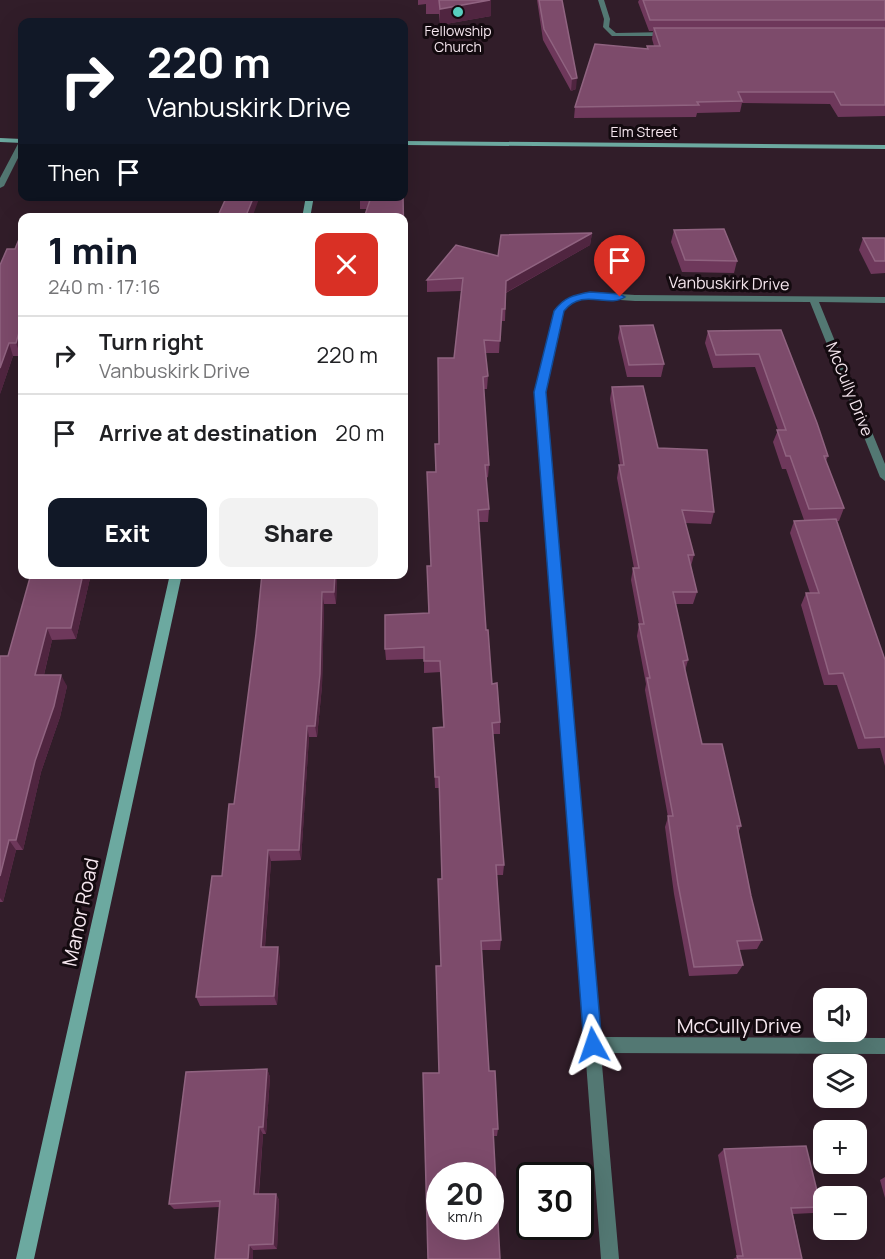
<!DOCTYPE html>
<html lang="en">
<head>
<meta charset="utf-8">
<style>
  :root { --surface:#fff; --page:#f2f2f2; --text:#202124; --muted:#757577; --line:#e0e0e0; --accent:#111827 }
  body { margin:0; font-family:Manrope,sans-serif; background:var(--page); color:var(--text); height:100vh; display:flex; flex-direction:column; font-size:22px; white-space:nowrap }
  * { box-sizing:border-box; margin:0 }
  p { font-size:20px; color:var(--muted) }
  .icon { flex:none; width:33px; height:33px; fill:none; stroke:currentColor; stroke-width:2; stroke-linecap:round; stroke-linejoin:round }
  .map { position:relative; flex:1; overflow:hidden }
  .details { position:absolute; left:18px; top:213px; width:390px; height:366px; display:flex; flex-direction:column; background:var(--surface); border-radius:12px; box-shadow:0 6px 24px #0002 }
  .details>* { flex:none }
  .guide { position:absolute; left:18px; top:18px; width:390px; height:183px; border-radius:12px; box-shadow:0 6px 24px #0002; background:#111827; color:#fff; overflow:hidden }
  .controls { position:absolute; left:813px; top:988px; display:grid; gap:12px }
  .controls a { display:grid; place-items:center; width:54px; height:54px; border-radius:12px; background:var(--surface); box-shadow:0 6px 24px #0002; font-size:30px }
  .speed { position:absolute; left:426px; top:1162px; display:flex; gap:12px; font-size:30px; font-weight:700; text-align:center }
  .speed>* { display:grid; place-content:center; width:78px; height:78px; border-radius:50%; background:var(--surface); box-shadow:0 6px 24px #0002; line-height:1 }
  .speed small { font-size:15px; font-weight:400 }
  .speed .limit { border:3px solid #111; border-radius:9px; background:#fff; color:#111 }
  .pin { position:absolute; display:grid; place-items:center; width:51px; height:51px; color:#fff; margin:-62px -26px; border-radius:50% 50% 50% 0; rotate:-45deg; box-shadow:0 0 6px #0007 }
  .pin .icon { rotate:45deg }
  .me { position:absolute; width:66px; margin:-33px; rotate:355deg; stroke-linejoin:round; filter:drop-shadow(0 0 4px #0008) }
  .turn { display:flex; align-items:center; gap:21px; height:126px; padding:0 30px; font-size:27px }
  .turn .icon { width:78px; height:78px; stroke-width:2.5 }
  .turn b { display:block; font-size:42px; line-height:51px }
  .then { display:flex; align-items:center; height:57px; padding:0 30px; background:#0003; gap:12px; font-size:22px }
  .round { display:grid; place-items:center; flex:none; width:63px; height:63px; border-radius:12px; background:var(--page) }
  .overview { display:flex; align-items:center; justify-content:space-between; height:102px; padding:0 30px }
  h1 { font-size:36px; font-weight:800; line-height:45px; color:var(--accent) }
  .primary-button { display:flex; gap:12px; margin-top:auto; padding:12px 30px }
  .primary-button a { flex:1; height:69px; border-radius:12px; background:var(--accent); color:#fff; font-size:24px; font-weight:800; line-height:69px; text-align:center }
  .primary-button a+a { background:var(--page); color:var(--text) }
  ul { padding:0; list-style:none }
  li { display:flex; align-items:center; gap:18px; height:78px; padding:0 30px; border-top:2px solid var(--line) }
  li div { flex:1 }
  li b { display:block; font-size:22px }
  li em { font-style:normal }
  .map>svg:first-child { display:block }
  .lines { fill:none; stroke-linecap:round; stroke-linejoin:round }
  .street { fill:#537873; fill-rule:evenodd }
  .secondary { fill:#6ca9a0; fill-rule:evenodd }
  .wall { fill:#6e385b }
  .shaded-wall { fill:#502540 }
  .building { fill:#7d4b6b; stroke:#906380; stroke-width:1.5; fill-rule:evenodd }
  .route { fill:#1a73e8; stroke:#114b97; stroke-width:1.5 }
  .poi-dot { fill:#58cebf; stroke:#130a0f; stroke-width:2 }
  .labels { text-anchor:middle; dominant-baseline:central; stroke-width:6; stroke-linejoin:round; paint-order:stroke }
  .far-poi-label { font-size:14px; fill:#f6e7ef; stroke:#130a0f }
  .far-street-label { font-size:14px; fill:#f6e7ef; stroke:#130a0f }
  .street-label { font-size:16px; fill:#f6e7ef; stroke:#130a0f }
  .near-street-label { font-size:20px; fill:#f6e7ef; stroke:#130a0f }
</style>
</head>
<body>
<div class="map">
<svg width="885" height="1259" viewBox="0 0 885 1259">
  <rect width="100%" height="100%" fill="#311d29"/>
  <g class="lines">
    <!-- street -->
    <path class="street" d="M 598,0 L 604,0 L 610,19 L 609,27 L 616,33 L 668,32 L 671,34 L 668,36 L 612,36 L 603,27 L 604,19 Z
      M 19,142 L 22,142 L 22,150 L 4,186 L 0,188 L 0,178 Z
      M 590,292 L 635,295 L 885,297 L 885,303 L 819,302 L 885,464 L 885,481 L 880,477 L 810,302 L 635,301 L 590,298 L 577,300 L 568,305 L 563,311 L 545,392 L 600,1037 L 885,1038 L 885,1054 L 601,1053 L 619,1259 L 601,1259 L 535,392 L 554,311 C 564,297 574,295 590,292 Z"/>
    <!-- secondary -->
    <path class="secondary" d="M 0,138 L 22,139 L 22,143 L 0,142 Z
      M 404,141 L 885,145 L 885,149 L 404,145 Z
      M 306,196 L 314,196 L 310,218 L 302,218 Z
      M 170,574 L 182,574 L 34,1259 L 16,1259 Z"/>
  </g>
  <!-- wall -->
  <path class="wall" d="M 418,0 L 491,0 L 491,16 L 440,25 L 439,14 L 426,14 L 426,4 L 418,5 Z
    M 537,0 L 562,0 L 576,89 L 571,91 L 543,40 Z
    M 639,0 L 885,0 L 885,116 L 838,117 L 830,104 L 742,103 L 740,112 L 697,113 L 696,117 L 574,118 L 575,107 L 647,49 L 647,46 L 654,46 L 652,39 L 653,31 L 649,31 L 638,2 Z
    M 124,196 L 168,196 L 166,201 L 125,201 Z
    M 360,196 L 403,196 L 405,259 L 404,259 L 404,218 L 367,209 L 360,209 Z
    M 674,230 L 737,261 L 734,273 L 682,272 L 671,242 Z
    M 592,233 L 590,245 L 506,293 L 505,321 L 501,321 L 499,353 L 485,353 L 488,376 L 487,389 L 484,389 L 489,465 L 488,477 L 486,478 L 489,509 L 488,522 L 479,522 L 486,630 L 492,684 L 500,722 L 500,734 L 493,734 L 504,865 L 503,875 L 497,875 L 501,940 L 500,950 L 482,950 L 489,1071 L 498,1129 L 497,1136 L 493,1136 L 439,1073 L 442,879 L 439,788 L 435,788 L 433,728 L 443,727 L 441,672 L 424,673 L 424,659 L 386,660 L 385,649 L 428,613 L 436,472 L 435,444 L 439,444 L 454,358 L 461,291 L 427,292 L 427,280 L 498,256 Z
    M 863,238 L 885,238 L 885,273 L 871,274 L 859,250 Z
    M 15,249 L 21,356 L 13,356 L 0,394 Z
    M 620,326 L 664,364 L 661,377 L 627,377 L 618,338 Z
    M 781,330 L 828,456 L 826,461 L 844,508 L 839,521 L 836,521 L 885,660 L 885,766 L 880,748 L 858,749 L 837,685 L 824,685 L 801,605 L 806,593 L 810,593 L 790,533 L 794,521 L 804,520 L 786,469 L 782,469 L 773,442 L 778,430 L 755,367 L 713,368 L 705,343 L 708,331 Z
    M 612,387 L 658,448 L 714,512 L 711,524 L 685,523 L 694,555 L 691,566 L 697,592 L 693,604 L 675,604 L 688,660 L 685,671 L 702,744 L 741,826 L 738,833 L 751,896 L 762,940 L 757,949 L 739,950 L 743,965 L 737,974 L 689,976 L 674,894 L 665,827 L 668,817 L 645,690 L 646,684 L 637,636 L 639,624 L 631,580 L 633,568 L 634,568 L 617,478 L 619,465 L 620,465 L 610,399 Z
    M 91,574 L 76,639 L 52,640 L 44,675 L 67,686 L 60,717 L 41,772 L 23,850 L 16,850 L 3,902 L 0,902 L 0,656 L 8,656 Z
    M 262,574 L 337,574 L 336,604 L 324,604 L 322,686 L 317,737 L 309,737 L 301,860 L 271,861 L 265,947 L 280,957 L 277,1005 L 200,1006 L 196,997 L 222,876 L 234,804 L 256,634 Z
    M 267,1069 L 270,1077 L 266,1134 L 263,1134 L 259,1194 L 276,1194 L 279,1200 L 277,1249 L 253,1250 L 253,1259 L 215,1259 L 220,1207 L 174,1209 L 169,1204 Z
    M 724,1149 L 821,1207 L 813,1213 L 793,1214 L 802,1259 L 733,1259 L 737,1257 L 718,1155 Z
    M 885,1177 L 885,1198 L 880,1180 Z"/>
  <!-- shaded-wall -->
  <path class="shaded-wall" d="M 491,0 L 491,16 L 440,25 L 440,9 Z
    M 577,78 L 576,89 L 571,91 L 572,79 Z
    M 254,196 L 260,196 L 252,218 L 245,218 Z
    M 592,233 L 590,245 L 505,293 L 506,281 Z
    M 22,322 L 22,349 L 21,356 L 16,343 Z
    M 9,343 L 13,356 L 0,394 L 0,368 Z
    M 83,574 L 91,574 L 76,639 L 71,628 Z
    M 335,574 L 337,574 L 336,604 L 334,592 Z
    M 322,592 L 324,604 L 322,686 L 317,737 L 315,726 Z
    M 47,628 L 52,640 L 41,687 L 35,675 Z
    M 61,675 L 67,686 L 60,717 L 41,772 L 23,850 L 16,840 L 35,761 Z
    M 307,726 L 309,737 L 301,860 L 299,850 Z
    M 9,840 L 16,850 L 3,902 L 0,898 L 0,876 Z
    M 268,850 L 271,861 L 264,957 L 261,947 Z
    M 278,947 L 280,957 L 277,1005 L 274,996 Z
    M 267,1069 L 270,1077 L 266,1134 L 263,1127 Z
    M 259,1127 L 263,1134 L 258,1200 L 254,1194 Z
    M 276,1194 L 279,1200 L 277,1249 L 273,1244 Z
    M 249,1245 L 253,1250 L 253,1259 L 248,1259 Z"/>
  <!-- building -->
  <path class="building" d="M 439,0 L 490,0 L 440,9 Z
    M 539,0 L 562,0 L 577,78 L 572,79 L 544,29 Z
    M 643,0 L 885,0 L 885,20 L 650,20 Z
    M 654,28 L 885,28 L 885,105 L 841,105 L 834,92 L 738,92 L 742,101 L 697,102 L 699,105 L 575,107 L 595,44 L 648,49 L 647,46 L 660,46 Z
    M 227,196 L 254,196 L 245,218 L 217,218 Z
    M 360,196 L 403,196 L 404,247 L 404,218 L 364,218 L 371,197 Z
    M 724,229 L 737,261 L 685,260 L 674,230 Z
    M 22,232 L 22,322 L 16,343 L 9,343 L 0,368 L 0,265 L 7,249 L 15,249 Z
    M 592,233 L 506,281 L 505,309 L 502,309 L 500,341 L 484,340 L 488,376 L 483,377 L 489,465 L 485,465 L 489,509 L 478,510 L 486,630 L 488,630 L 492,684 L 497,683 L 500,722 L 492,723 L 504,865 L 496,865 L 501,940 L 481,941 L 489,1071 L 495,1071 L 498,1129 L 493,1129 L 500,1259 L 428,1259 L 423,1073 L 439,1073 L 436,966 L 441,966 L 438,879 L 442,879 L 439,777 L 435,777 L 433,728 L 444,727 L 440,661 L 424,661 L 424,647 L 385,649 L 385,615 L 429,613 L 427,566 L 431,566 L 427,472 L 436,472 L 435,444 L 439,444 L 438,358 L 454,358 L 463,278 L 427,280 L 456,245 L 498,256 L 501,235 ZM 440,1176 L 490,1176 L 490,1227 L 440,1227 Z
    M 863,238 L 885,238 L 885,261 L 875,261 Z
    M 653,325 L 664,364 L 629,365 L 620,326 Z
    M 781,330 L 817,423 L 828,456 L 824,456 L 844,508 L 809,509 L 790,456 L 786,456 L 777,430 L 786,430 L 759,354 L 716,355 L 708,331 Z
    M 643,386 L 658,448 L 707,450 L 714,512 L 682,510 L 694,555 L 688,555 L 697,592 L 673,592 L 688,660 L 683,661 L 702,744 L 722,744 L 741,826 L 737,826 L 751,896 L 762,940 L 737,941 L 743,965 L 694,967 L 678,884 L 668,816 L 673,816 L 647,678 L 650,678 L 639,624 L 644,624 L 633,568 L 639,568 L 619,465 L 624,465 L 612,387 Z
    M 836,519 L 885,660 L 885,737 L 865,738 L 843,673 L 829,674 L 806,593 L 819,593 L 794,521 Z
    M 31,574 L 83,574 L 71,628 L 47,628 L 35,675 L 61,675 L 54,706 L 35,761 L 16,840 L 9,840 L 0,876 L 0,656 L 8,656 Z
    M 262,574 L 335,574 L 334,592 L 322,592 L 320,674 L 315,726 L 307,726 L 299,850 L 268,850 L 261,947 L 278,947 L 274,996 L 196,997 L 212,876 L 222,876 L 229,804 L 234,804 L 256,634 Z
    M 267,1069 L 263,1127 L 259,1127 L 254,1194 L 276,1194 L 273,1244 L 249,1245 L 248,1259 L 215,1259 L 220,1201 L 169,1204 L 186,1072 Z
    M 806,1146 L 821,1207 L 791,1208 L 802,1259 L 738,1259 L 737,1256 L 743,1256 L 724,1149 Z"/>
  <!-- route -->
  <path class="route" d="M 590,292 L 620,294 L 625,297 C 608,309 583,287 564,311 L 546,392 L 602,1045 L 599,1051 L 593,1054 L 586,1051 L 584,1045 L 534,392 L 554,311 C 564,297 574,295 590,292 Z"/>
  <!-- markers -->
  <circle class="poi-dot" cx="458" cy="12" r="6"/>
  <g class="labels">
    <!-- far-poi labels -->
    <g class="far-poi-label">
      <text x="458" y="30">Fellowship<tspan x="458" dy="16">Church</tspan></text>
    </g>
    <!-- far-street labels -->
    <g class="far-street-label">
      <text x="644" y="131">Elm Street</text>
    </g>
    <!-- street labels -->
    <g class="street-label">
      <text transform="translate(729 283) rotate(1)">Vanbuskirk Drive</text>
      <text transform="translate(850 389) rotate(68)">McCully Drive</text>
    </g>
    <!-- near-street labels -->
    <g class="near-street-label">
      <text transform="translate(80 912) rotate(-78)">Manor Road</text>
      <text x="739" y="1025">McCully Drive</text>
    </g>
  </g>
</svg>
<div class="controls">
<a><svg class="icon" aria-label="sound" viewBox="0 0 24 24"><path d="M4 9h4l5-4v14l-5-4H4zM17 9q2 3 0 6"/></svg></a>
<a><svg class="icon" aria-label="layers" viewBox="0 0 24 24"><path d="M12 4l9 5-9 5-9-5zM3 14l9 5 9-5"/></svg></a>
<a>+</a>
<a>−</a>
</div>
<div class="speed"><div>20<small>km/h</small></div><div class="limit">30</div></div>
<div class="pin" style="left:620px;top:297px;background:#d93025"><svg class="icon" aria-label="arrive" viewBox="0 0 24 24"><path d="M6 21V4h12l-3 4 3 4H6"/></svg></div>
<svg class="me" style="left:593px;top:1045px" viewBox="-20 -20 40 40"><path d="M0-17L14 15 0 8-14 15z" fill="#1a73e8" stroke="#fff" stroke-width="4"/></svg>
<div class="guide">
<div class="turn"><svg class="icon" aria-label="right" viewBox="0 0 24 24"><path d="M7 20v-9h11M14 6l5 5-5 5"/></svg><div><b>220 m</b>Vanbuskirk Drive</div></div>
<div class="then">Then<svg class="icon" aria-label="arrive" viewBox="0 0 24 24"><path d="M6 21V4h12l-3 4 3 4H6"/></svg></div>
</div>
<section class="details">
<div class="overview"><div><h1>1 min</h1><p>240 m · 17:16</p></div><a class="round" style="background:#d93025;color:#fff"><svg class="icon" aria-label="close" viewBox="0 0 24 24"><path d="M6 6l12 12M18 6L6 18"/></svg></a></div>
<ul>
<li><svg class="icon" aria-label="right" viewBox="0 0 24 24"><path d="M7 20v-9h11M14 6l5 5-5 5"/></svg><div><b>Turn right</b><p>Vanbuskirk Drive</p></div><em>220 m</em></li>
<li><svg class="icon" aria-label="arrive" viewBox="0 0 24 24"><path d="M6 21V4h12l-3 4 3 4H6"/></svg><div><b>Arrive at destination</b></div><em>20 m</em></li>
</ul>
<div class="primary-button"><a>Exit</a><a>Share</a></div>
</section>
</div>
</body>
</html>
